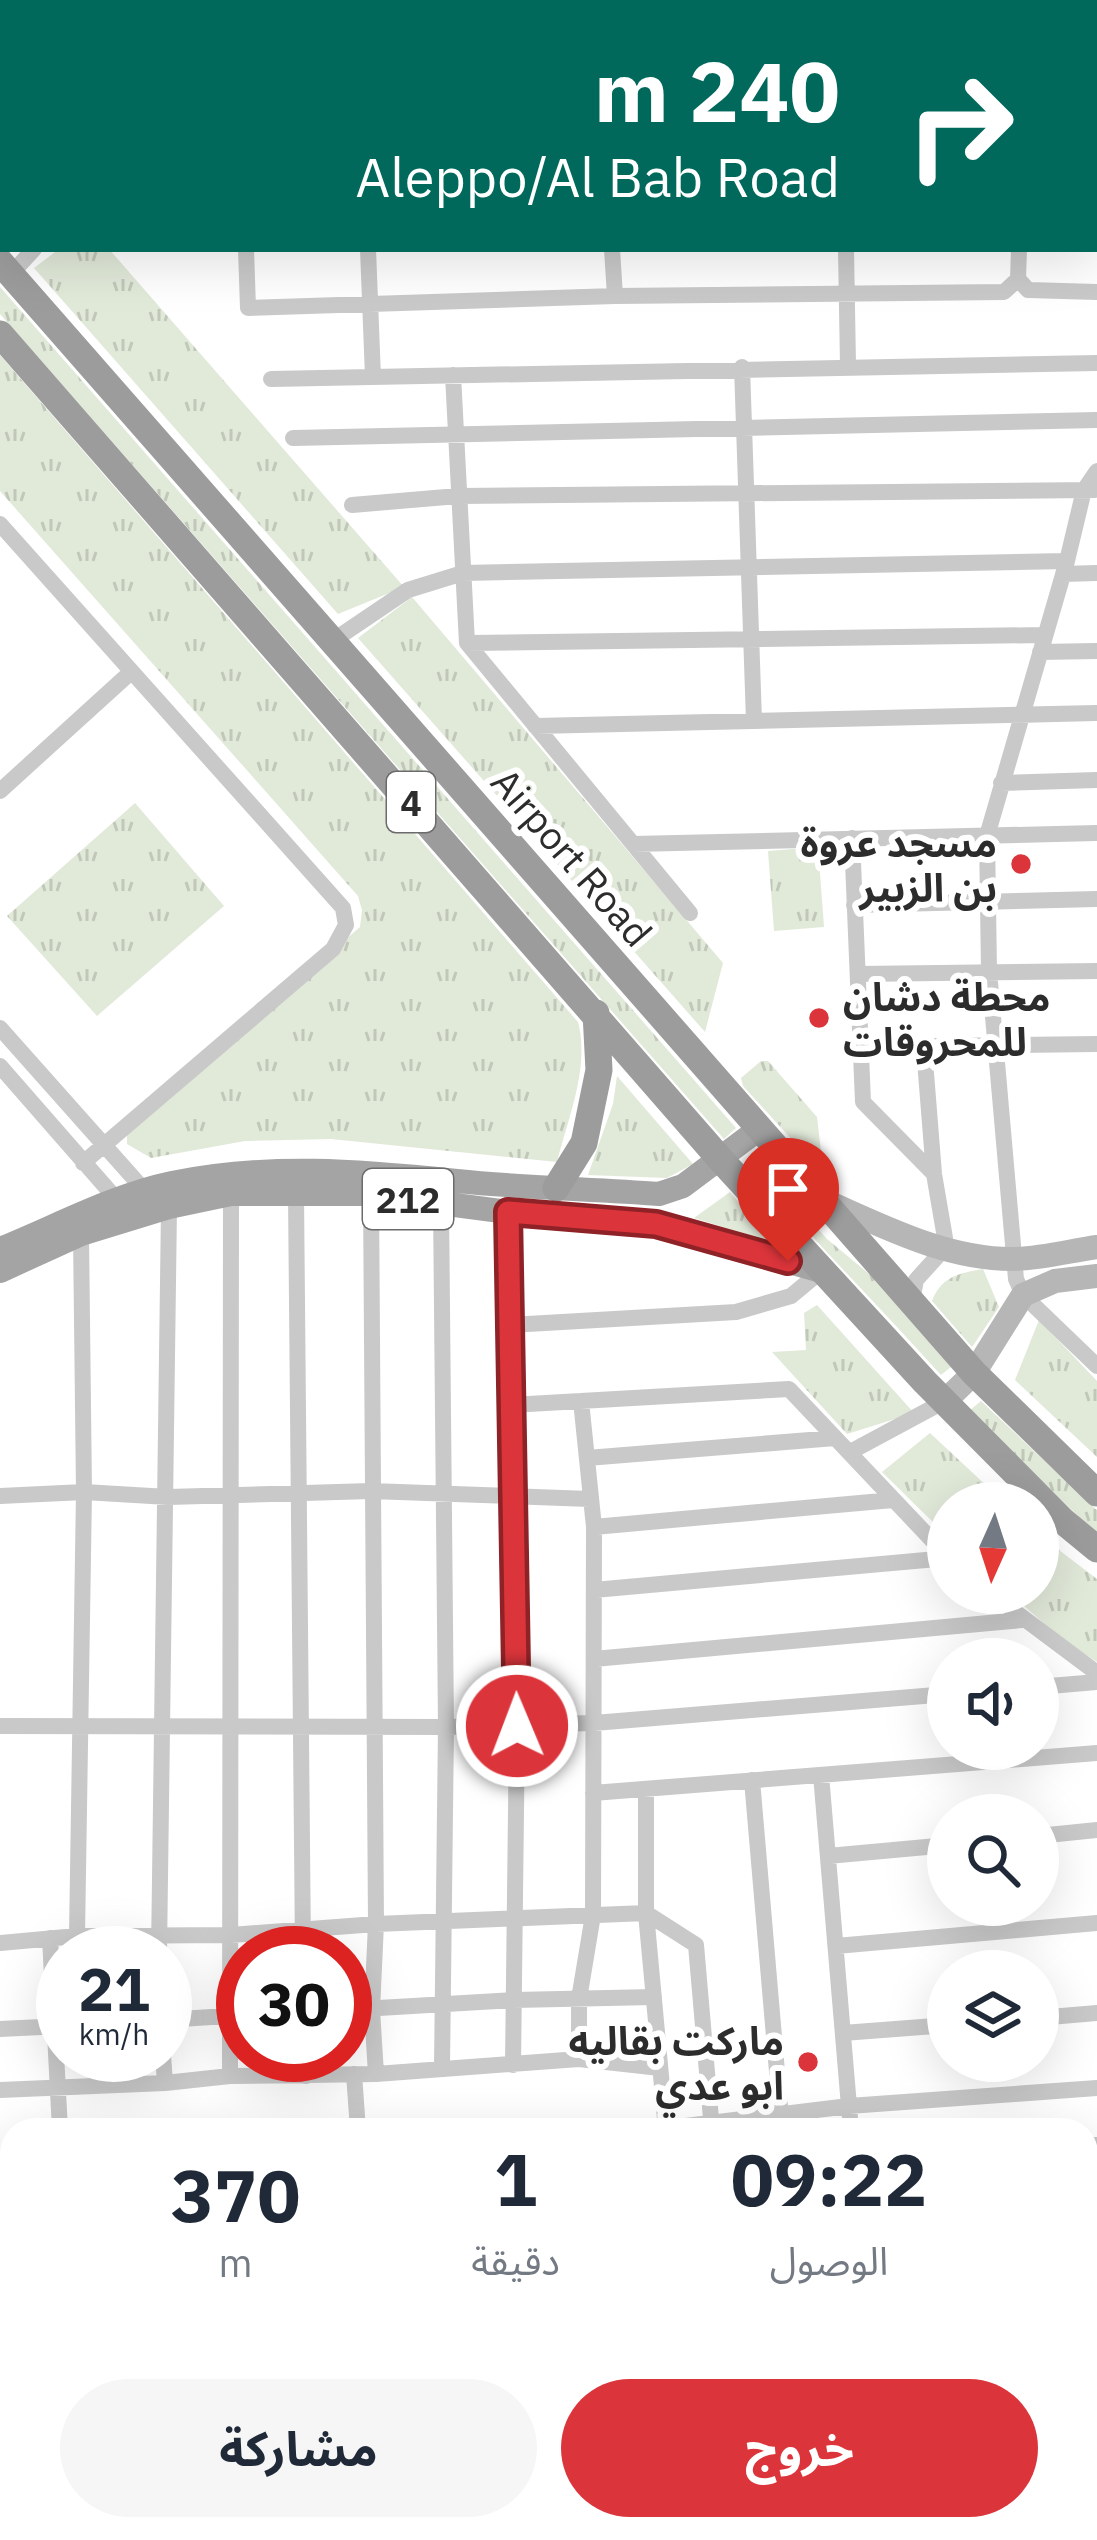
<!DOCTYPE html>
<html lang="ar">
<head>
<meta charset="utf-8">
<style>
  :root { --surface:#fff; --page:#f6f6f7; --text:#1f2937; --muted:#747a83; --accent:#db353b }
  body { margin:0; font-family:"IBM Plex Sans","Noto Sans Arabic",sans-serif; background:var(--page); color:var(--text); direction:rtl; height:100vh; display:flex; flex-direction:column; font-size:45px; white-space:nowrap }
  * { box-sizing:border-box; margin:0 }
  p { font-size:39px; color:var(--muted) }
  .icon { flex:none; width:66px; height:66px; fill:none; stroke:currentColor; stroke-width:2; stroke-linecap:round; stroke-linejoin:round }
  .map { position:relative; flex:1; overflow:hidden; direction:ltr }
  .panel { position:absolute; left:0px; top:2118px; width:1098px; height:423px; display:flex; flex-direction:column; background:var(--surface); border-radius:36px 36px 0 0; box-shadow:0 12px 48px #0002; direction:rtl }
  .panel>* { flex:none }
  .hud { position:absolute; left:0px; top:0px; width:1098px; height:252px; box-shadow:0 12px 48px #0002; direction:rtl; background:#00695c; color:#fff; overflow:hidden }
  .needle { width:78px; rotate:183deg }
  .fabs { position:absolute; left:927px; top:1482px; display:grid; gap:24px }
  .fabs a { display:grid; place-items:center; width:132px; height:132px; border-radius:50%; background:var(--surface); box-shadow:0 12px 48px #0002; font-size:60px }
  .speed { position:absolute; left:36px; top:1926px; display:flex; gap:24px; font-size:60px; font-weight:700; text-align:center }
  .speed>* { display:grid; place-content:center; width:156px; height:156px; border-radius:50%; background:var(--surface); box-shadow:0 12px 48px #0002; line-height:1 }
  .speed small { font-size:30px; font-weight:400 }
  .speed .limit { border:18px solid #d22; background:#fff; color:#111 }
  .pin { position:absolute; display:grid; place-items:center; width:102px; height:102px; color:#fff; margin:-123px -51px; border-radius:50% 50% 50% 0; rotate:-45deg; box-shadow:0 0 12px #0007 }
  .pin .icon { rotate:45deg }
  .me { position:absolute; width:132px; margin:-66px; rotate:359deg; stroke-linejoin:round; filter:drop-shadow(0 0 9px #0008) }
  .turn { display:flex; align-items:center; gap:42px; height:252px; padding:0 60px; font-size:54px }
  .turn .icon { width:156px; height:156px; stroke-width:2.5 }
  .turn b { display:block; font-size:84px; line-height:102px }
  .eta { display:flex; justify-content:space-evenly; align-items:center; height:204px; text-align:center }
  .eta b { font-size:72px; font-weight:700; line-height:84px }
  .primary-button { display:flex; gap:24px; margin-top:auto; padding:24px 60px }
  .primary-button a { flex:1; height:138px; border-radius:72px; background:var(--accent); color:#fff; font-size:48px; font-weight:700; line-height:138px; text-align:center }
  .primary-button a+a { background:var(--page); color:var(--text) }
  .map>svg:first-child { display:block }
  .grass { fill:url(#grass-tufts) }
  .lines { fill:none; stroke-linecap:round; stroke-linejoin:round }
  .minor { stroke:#c9c9c9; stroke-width:16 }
  .secondary { stroke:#b6b6b6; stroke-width:24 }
  .primary { stroke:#a4a4a4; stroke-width:24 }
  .trunk { stroke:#9c9c9c; stroke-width:27 }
  .route-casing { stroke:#8e2226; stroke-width:30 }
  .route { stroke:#db353b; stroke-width:21 }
  .poi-dot { fill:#db353b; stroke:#fff; stroke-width:4.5 }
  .labels { text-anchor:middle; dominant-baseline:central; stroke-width:12; stroke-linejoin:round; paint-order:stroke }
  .shield { fill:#fff; stroke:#6b6b6b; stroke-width:3 }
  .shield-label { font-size:36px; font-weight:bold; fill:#2c2c2c }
  .poi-label { font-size:39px; font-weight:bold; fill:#2c2c2c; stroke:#fff; text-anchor:end }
  .street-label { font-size:39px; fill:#2c2c2c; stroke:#fff }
</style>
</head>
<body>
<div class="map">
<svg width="1097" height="2540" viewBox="0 0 1097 2540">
  <defs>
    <pattern id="grass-tufts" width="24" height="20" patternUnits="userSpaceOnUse" patternTransform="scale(3)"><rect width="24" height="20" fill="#e1e9d9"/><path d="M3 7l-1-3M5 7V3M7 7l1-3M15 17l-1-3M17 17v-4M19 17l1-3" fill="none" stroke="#c1c8ba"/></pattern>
  </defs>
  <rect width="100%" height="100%" fill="#fff"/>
  <!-- grass -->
  <path class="grass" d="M 59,249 L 109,249 L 404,587 L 338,614 L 34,268 Z
    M 0,287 L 736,1128 L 724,1139 L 0,314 Z
    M 0,355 L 578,1022 C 590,1067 568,1118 557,1162 L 331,1139 L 245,1141 L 151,1158 L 127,1144 L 127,1130 L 360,927 L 362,910 L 358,896 L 0,491 Z
    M 412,597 L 723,963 L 705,1032 L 358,638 Z
    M 135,803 L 224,906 L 97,1016 L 7,916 Z
    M 818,847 L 824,927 L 774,931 L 768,851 Z
    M 761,1061 L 768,1061 L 817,1117 L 822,1160 L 814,1164 L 743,1086 L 741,1078 Z
    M 617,1076 L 693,1164 L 667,1178 L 588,1175 L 613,1104 Z
    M 755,1159 L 827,1239 L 880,1283 L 951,1367 L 941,1375 C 877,1304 811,1238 749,1165 Z
    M 730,1192 L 771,1242 L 694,1218 Z
    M 983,1269 L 999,1307 L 972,1347 L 932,1301 C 941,1277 959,1273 983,1269 Z
    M 817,1305 L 914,1413 L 847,1434 L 772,1352 L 806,1350 L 804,1313 Z
    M 1039,1320 L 1097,1381 L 1097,1457 L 1015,1380 Z
    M 981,1401 L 1097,1510 L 1097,1534 L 969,1411 Z
    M 930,1433 L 1005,1503 L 948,1503 L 948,1537 L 882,1472 Z
    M 1038,1534 L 1097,1579 L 1097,1662 L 1064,1641 L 1009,1593 L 1038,1593 Z"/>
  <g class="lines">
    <!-- minor -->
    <path class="minor" d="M 189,0 L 190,3
      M 233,0 L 233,3
      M 617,0 L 618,3
      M 836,0 L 1074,0
      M 1095,207 L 1097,207
      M 246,249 L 248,308 L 615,296 L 1004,292 L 1018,279 L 1028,290 L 1097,292
      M 368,249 L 373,377
      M 612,249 L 615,296
      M 846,249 L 848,365
      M 11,274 L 34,249
      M 1018,279 L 1019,249
      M 742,367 L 754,721
      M 453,375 L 467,643 L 690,913
      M 271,379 L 1097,363
      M 293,438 L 1097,420
      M 1097,471 L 1084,490 L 1067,561 L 987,836 L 989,971 L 1016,1279 L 1023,1295 L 1097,1366
      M 352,505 L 458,496 L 1094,490
      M 0,524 L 343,908 L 346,925 L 333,949 L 83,1163
      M 1063,574 L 1097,573
      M 331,642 L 408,590 L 463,573 L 1067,561
      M 467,643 L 1045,635
      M 1040,652 L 1097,651
      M 535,726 L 1097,713
      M 1001,783 L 1097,780
      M 0,791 L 131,672
      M 852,838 L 863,1102 L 934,1174
      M 633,844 L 1097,833
      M 854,905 L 1097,899
      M 858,974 L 1097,971
      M 0,1028 L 145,1191
      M 862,1047 L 1097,1044
      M 0,1066 L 118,1201
      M 296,1194 L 303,1953
      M 371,1194 L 376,1924 L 372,2010 L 376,2074
      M 441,1203 L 446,1727 L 442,2067
      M 508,1212 L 517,1726 L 513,2065
      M 912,1301 L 916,1280 L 944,1249 L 945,1238 L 934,1174 L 924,1048
      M 510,1325 L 736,1312 L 791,1296 L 821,1271
      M 511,1405 L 789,1389 L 948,1557
      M 852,1451 L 945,1401
      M 587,1458 L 835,1438
      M 0,1496 L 84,1492 L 168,1497 L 371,1491 L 590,1499
      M 594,1527 L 893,1500
      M 594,1590 L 948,1558
      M 990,1593 L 1097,1673
      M 594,1659 L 1022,1620
      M 1038,1687 L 1097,1682
      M 0,1726 L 446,1727 L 594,1723 L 948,1694
      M 821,1775 L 851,2130
      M 752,1780 L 782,2130
      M 646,1789 L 646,1913 L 666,2130
      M 593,1793 L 1097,1753
      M 1038,1836 L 1097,1830
      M 828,1856 L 948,1845
      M 77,1936 L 84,1492 L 81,1234
      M 50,1938 L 60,2130
      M 0,1943 L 77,1936 L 231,1935 L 376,1924 L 646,1913 L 696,1945 L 712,2130
      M 836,1946 L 1097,1923
      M 159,1953 L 169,1207
      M 345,2010 L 514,2000 L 654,1997
      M 1038,2018 L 1097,2013
      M 165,2020 L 242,2015
      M 0,2029 L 62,2026
      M 843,2033 L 948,2025
      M 163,2055 L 165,2083
      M 579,2059 L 579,1999 L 593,1915 L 594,1527 L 581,1401
      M 354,2074 L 358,2130
      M 230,2076 L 231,1194
      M 306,2076 L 306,2055
      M 0,2090 L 165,2083 L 230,2076 L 376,2074 L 579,2059 L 660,2068
      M 653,2130 L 849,2106 L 1097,2088
      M 1086,2146 L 1097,2145
      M 0,2162 L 12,2162
      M 0,2199 L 12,2198
      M 1086,2220 L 1097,2219
      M 0,2271 L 12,2271
      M 1086,2289 L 1097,2288
      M 0,2351 L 12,2350
      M 1086,2362 L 1097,2361
      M 0,2422 L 12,2421
      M 1086,2433 L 1097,2432
      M 0,2486 L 12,2485
      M 1086,2497 L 1097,2496
      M 80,2529 L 80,2540
      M 379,2529 L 380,2540
      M 698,2529 L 700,2540
      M 745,2529 L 746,2540
      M 816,2529 L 817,2540
      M 884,2529 L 885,2540
      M 143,2540 L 348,2529"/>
    <!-- secondary -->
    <path class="secondary" d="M 823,1200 C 883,1226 945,1259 1012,1259 C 1040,1259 1069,1251 1097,1247
      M 945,1401 L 974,1373 L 1023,1295 L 1055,1281 L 1097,1276"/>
    <!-- primary -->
    <path class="primary" d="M 0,1249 C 55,1227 114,1195 172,1183 C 269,1163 360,1171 457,1181 C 524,1188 592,1189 659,1194 L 683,1186 L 759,1129
      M 0,1271 L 81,1234 L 169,1207 L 231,1194 L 371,1194 L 508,1212 L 656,1224 L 821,1271"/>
    <!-- trunk -->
    <path class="trunk" d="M 0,262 L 974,1373 L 1097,1493
      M 0,334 L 721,1160 L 925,1382 L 1063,1521 L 1097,1549
      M 556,1188 L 584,1143 L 599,1070 L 596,1013"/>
  </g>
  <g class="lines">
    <!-- route casing -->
    <g class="route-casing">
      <path id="route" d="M 517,1726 L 508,1212 L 656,1224 L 788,1261"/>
    </g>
    <!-- route -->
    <use href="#route" class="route"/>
  </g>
  <!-- markers -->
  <g class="poi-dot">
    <circle cx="1021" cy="864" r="12"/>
    <circle cx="819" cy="1018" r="12"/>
    <circle cx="808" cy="2062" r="12"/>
  </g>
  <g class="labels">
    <!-- shield labels -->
    <g class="shield">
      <rect x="387" y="772" width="48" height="60" rx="9"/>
      <rect x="363" y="1169" width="90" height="60" rx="9"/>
    </g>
    <g class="shield-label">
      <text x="411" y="802">4</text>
      <text x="408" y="1199">212</text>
    </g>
    <!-- poi labels -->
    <g class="poi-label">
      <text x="997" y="842">مسجد عروة<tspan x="997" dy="45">بن الزبير</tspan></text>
      <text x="843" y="996" text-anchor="start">محطة دشان<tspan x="843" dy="45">للمحروقات</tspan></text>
      <text x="784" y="2040">ماركت بقاليه<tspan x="784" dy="45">ابو عدي</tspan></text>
    </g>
    <!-- street labels -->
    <g class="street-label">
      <text transform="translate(572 857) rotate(49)">Airport Road</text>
    </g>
  </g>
</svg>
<div class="fabs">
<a><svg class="needle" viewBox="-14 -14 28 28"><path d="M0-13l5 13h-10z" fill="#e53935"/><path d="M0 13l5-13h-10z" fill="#747a83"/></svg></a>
<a><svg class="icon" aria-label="sound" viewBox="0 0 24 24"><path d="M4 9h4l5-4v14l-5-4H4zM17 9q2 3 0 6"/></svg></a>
<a><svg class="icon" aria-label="search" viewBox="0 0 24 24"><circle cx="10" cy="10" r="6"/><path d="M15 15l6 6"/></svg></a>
<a><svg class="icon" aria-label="layers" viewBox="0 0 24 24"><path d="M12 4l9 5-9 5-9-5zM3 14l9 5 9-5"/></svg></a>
</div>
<div class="speed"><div>21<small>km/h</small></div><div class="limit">30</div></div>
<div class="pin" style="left:788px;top:1261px;background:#d93025"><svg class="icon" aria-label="arrive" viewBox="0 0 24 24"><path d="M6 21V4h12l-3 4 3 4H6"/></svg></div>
<svg class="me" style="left:517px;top:1726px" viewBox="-20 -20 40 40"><circle r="17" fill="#db353b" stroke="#fff" stroke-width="3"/><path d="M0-11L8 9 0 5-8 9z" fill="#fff"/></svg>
<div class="hud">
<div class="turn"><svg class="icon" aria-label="right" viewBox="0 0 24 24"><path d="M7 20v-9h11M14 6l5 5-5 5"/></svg><div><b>240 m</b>Aleppo/Al Bab Road</div></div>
</div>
<section class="panel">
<div class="eta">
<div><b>09:22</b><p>الوصول</p></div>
<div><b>1</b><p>دقيقة</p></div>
<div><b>370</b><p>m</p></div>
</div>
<div class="primary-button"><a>خروج</a><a>مشاركة</a></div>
</section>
</div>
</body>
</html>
